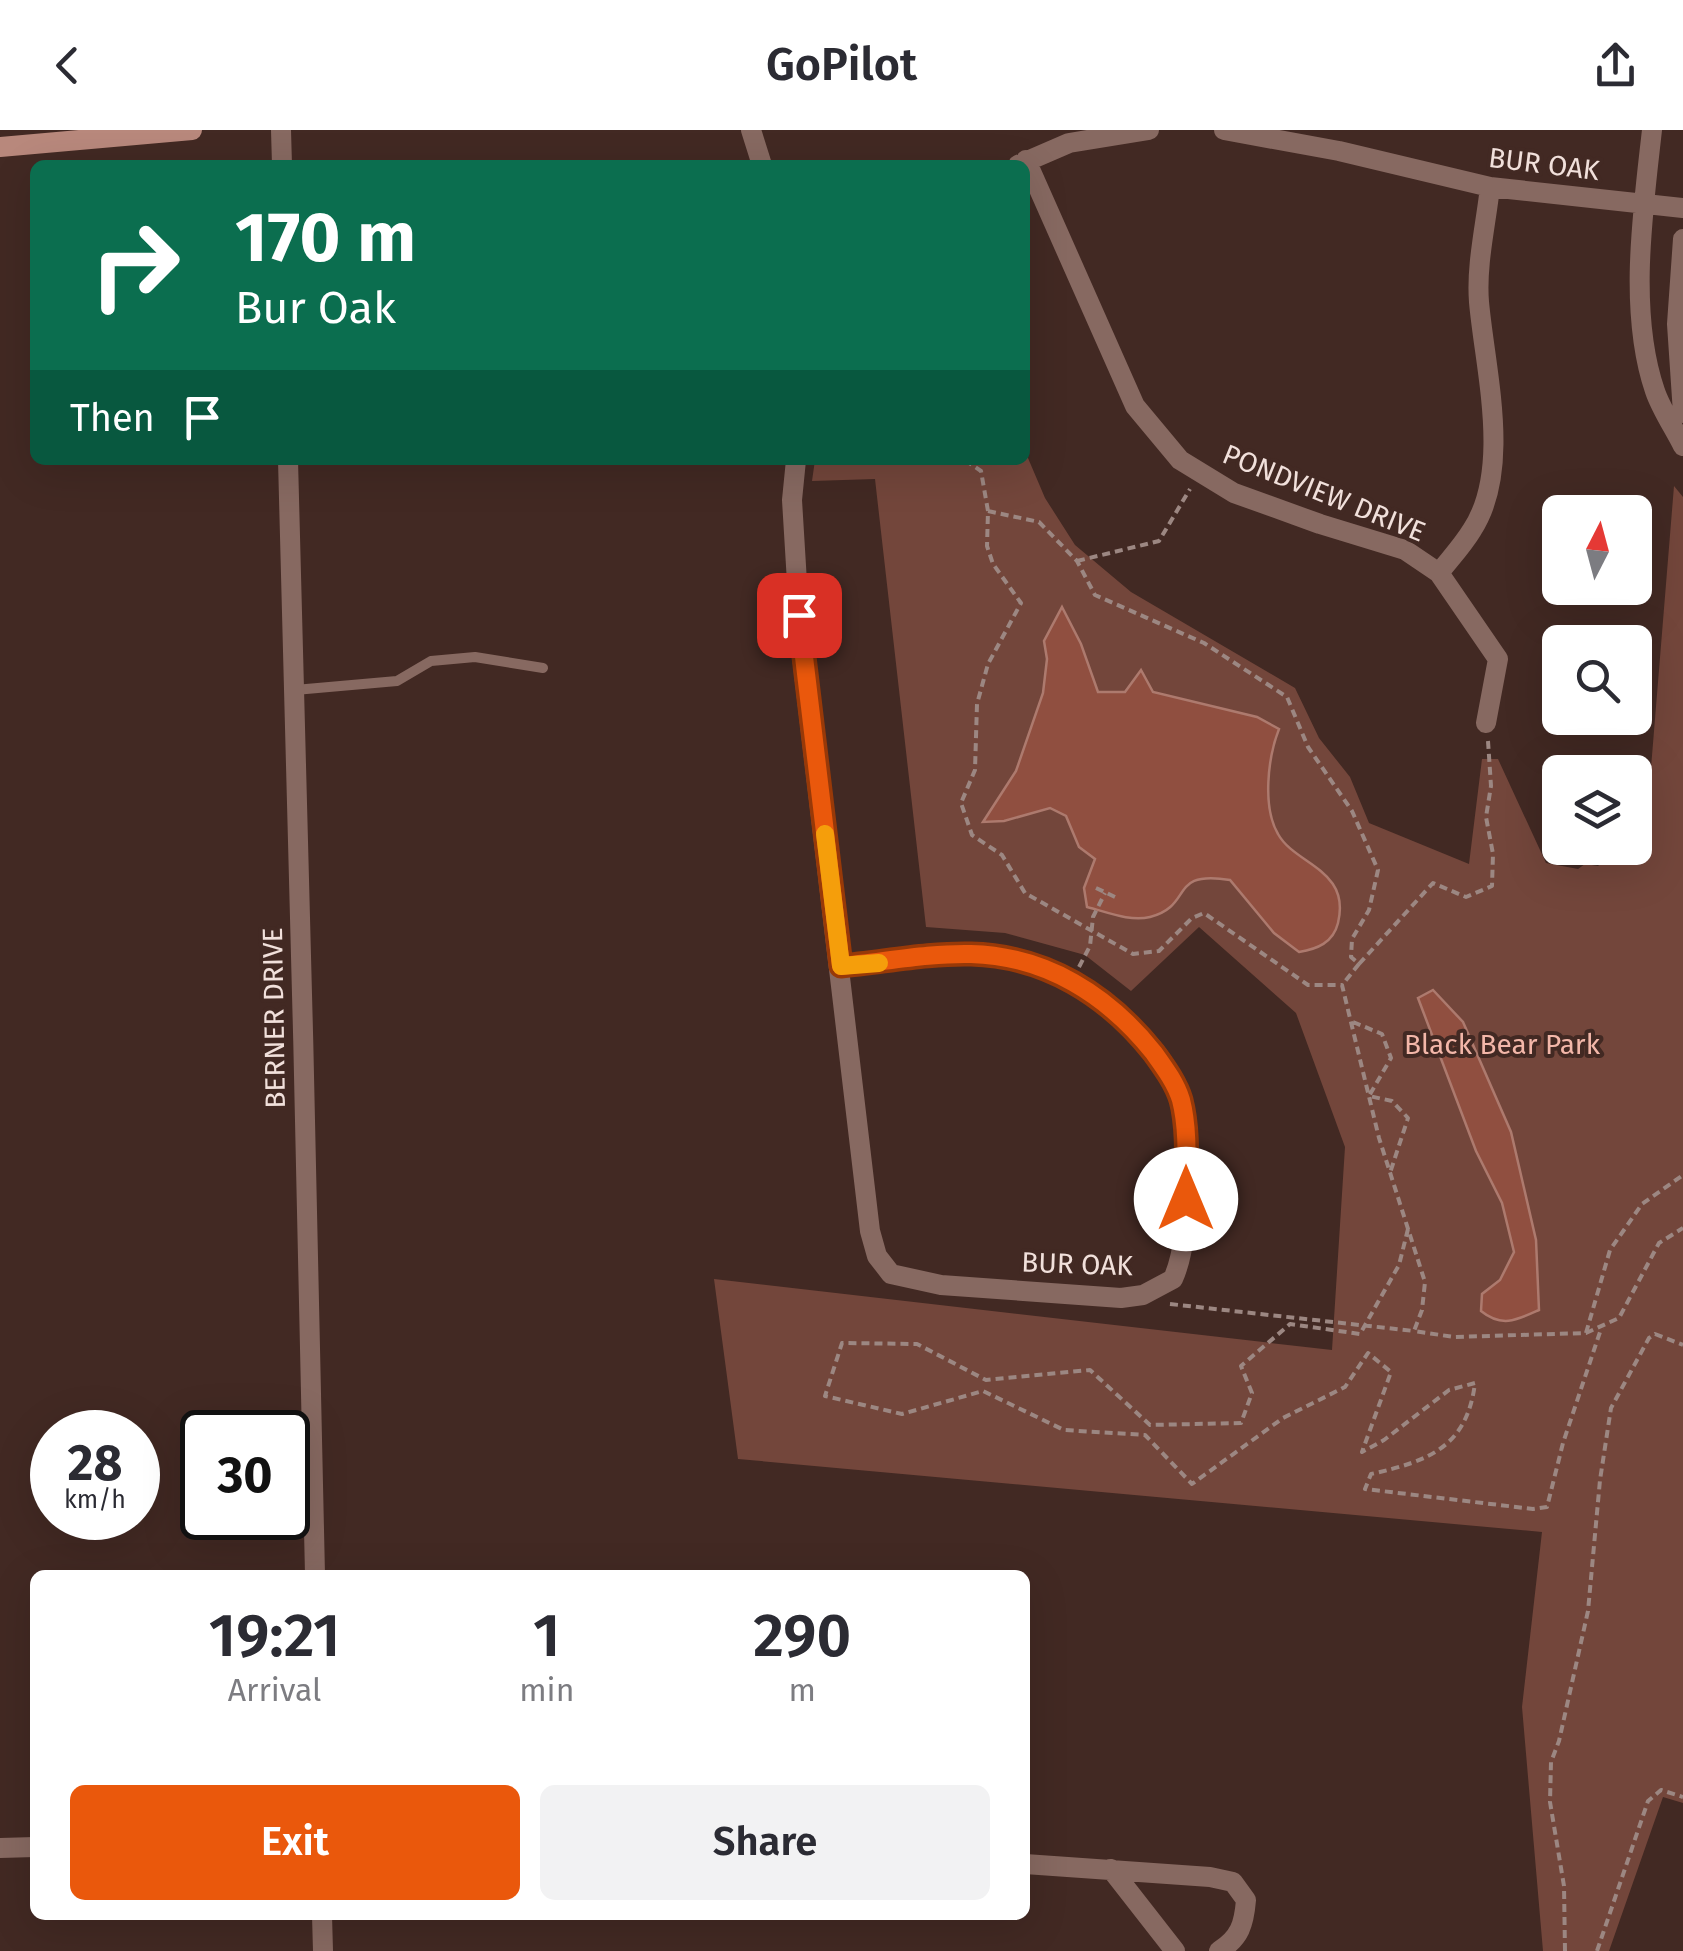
<!DOCTYPE html>
<html lang="en">
<head>
<meta charset="utf-8">
<style>
  :root { --surface:#fff; --page:#f2f2f3; --text:#2b2b33; --muted:#7c7c81; --accent:#ea580c }
  body { margin:0; font-family:"Fira Sans",sans-serif; background:var(--page); color:var(--text); height:100vh; display:flex; flex-direction:column; font-size:38px; white-space:nowrap }
  * { box-sizing:border-box; margin:0 }
  p { font-size:32px; color:var(--muted) }
  .icon { flex:none; width:55px; height:55px; fill:none; stroke:currentColor; stroke-width:2; stroke-linecap:round; stroke-linejoin:round }
  .map { position:relative; flex:1; overflow:hidden }
  .drawer { position:absolute; left:30px; top:1440px; width:1000px; height:350px; display:flex; flex-direction:column; background:var(--surface); border-radius:15px; box-shadow:0 10px 40px #0002 }
  .drawer>* { flex:none }
  .hud { position:absolute; left:30px; top:30px; width:1000px; height:305px; border-radius:15px; box-shadow:0 10px 40px #0002; background:#0b6e4f; color:#fff; overflow:hidden }
  .needle { width:65px; rotate:6deg }
  .tools { position:absolute; left:1542px; top:365px; display:grid; gap:20px }
  .tools a { display:grid; place-items:center; width:110px; height:110px; border-radius:15px; background:var(--surface); box-shadow:0 10px 40px #0002; font-size:50px }
  .speed { position:absolute; left:30px; top:1280px; display:flex; gap:20px; font-size:50px; font-weight:700; text-align:center }
  .speed>* { display:grid; place-content:center; width:130px; height:130px; border-radius:50%; background:var(--surface); box-shadow:0 10px 40px #0002; line-height:1 }
  .speed small { font-size:25px; font-weight:400 }
  .speed .limit { border:5px solid #111; border-radius:15px; background:#fff; color:#111 }
  .pin { position:absolute; display:grid; place-items:center; width:85px; height:85px; color:#fff; margin:-42px; border-radius:20px; box-shadow:0 5px 15px #0006 }
  .me { position:absolute; width:110px; margin:-55px; rotate:0deg; stroke-linejoin:round; filter:drop-shadow(0 0 8px #0008) }
  .turn { display:flex; align-items:center; gap:35px; height:210px; padding:0 40px; font-size:45px }
  .turn .icon { width:130px; height:130px; stroke-width:2.5 }
  .turn b { display:block; font-size:70px; line-height:85px }
  .then { display:flex; align-items:center; height:95px; padding:0 40px; background:#0003; gap:20px; font-size:38px }
  .eta { display:flex; justify-content:space-evenly; align-items:center; height:170px; text-align:center }
  .eta b { font-size:60px; font-weight:600; line-height:70px }
  .button { display:flex; gap:20px; margin-top:auto; padding:20px 40px }
  .button a { flex:1; height:115px; border-radius:15px; background:var(--accent); color:#fff; font-size:40px; font-weight:600; line-height:115px; text-align:center }
  .button a+a { background:var(--page); color:var(--text) }
  header { display:flex; justify-content:space-between; align-items:center; height:130px; padding:0 40px; background:var(--surface); font-size:45px; font-weight:600 }
  .map>svg:first-child { display:block }
  .green { fill:#73463b }
  .water { fill:#904f40; stroke:#ad7a6e; stroke-width:2.5 }
  .lines { fill:none; stroke-linecap:round; stroke-linejoin:round }
  .path { stroke:#9c8782; stroke-width:4; stroke-dasharray:8 5; stroke-linecap:butt }
  .lane { stroke:#876961; stroke-width:10 }
  .street { stroke:#876961; stroke-width:20 }
  .secondary { stroke:#b8887c; stroke-width:20 }
  .route-casing { stroke:#983908; stroke-width:25 }
  .route { stroke:#ea580c; stroke-width:18 }
  .slow { stroke:#f59e0b; stroke-width:18 }
  .labels { text-anchor:middle; dominant-baseline:central; stroke-width:8; stroke-linejoin:round; paint-order:stroke }
  .street-label { font-size:28px; fill:#f1e0db; stroke:#422923 }
  .park-label { font-size:28px; fill:#f3b7a9; stroke:#422923 }
</style>
</head>
<body>
<header><svg class="icon" aria-label="back" viewBox="0 0 24 24"><path d="M15 5l-7 7 7 7"/></svg>GoPilot<svg class="icon" aria-label="share" viewBox="0 0 24 24"><path d="M12 15V3M7 8l5-5 5 5M5 13v7h14v-7"/></svg></header>
<div class="map">
<svg width="1683" height="1821" viewBox="0 0 1683 1821">
  <rect width="100%" height="100%" fill="#422923"/>
  <!-- green -->
  <path class="green" d="M 1025,321 L 1045,368 L 1075,415 L 1131,462 L 1295,558 L 1319,608 L 1350,647 L 1369,693 L 1469,734 L 1482,629 L 1498,629 L 1546,733 L 1578,739 L 1585,734 L 1598,736 L 1617,718 L 1635,718 L 1635,700 L 1647,687 L 1674,356 L 1683,367 L 1683,1673 L 1663,1667 L 1609,1821 L 1543,1821 L 1522,1577 L 1542,1402 L 738,1329 L 714,1149 L 1332,1220 L 1345,1017 L 1296,883 L 1199,797 L 1131,861 L 1085,825 L 1005,803 L 926,797 L 875,349 L 812,351 L 815,330 L 1025,330 Z"/>
  <!-- water -->
  <path class="water" d="M 1062,477 L 1081,514 L 1098,562 L 1125,562 L 1141,540 L 1153,562 L 1257,587 L 1279,599 C 1268,627 1262,677 1278,704 C 1295,735 1351,739 1338,793 C 1333,813 1317,819 1299,822 L 1274,803 L 1230,750 C 1167,740 1195,775 1150,787 C 1130,792 1107,782 1087,777 L 1084,758 L 1095,729 L 1079,717 L 1066,686 L 1050,678 L 1004,691 L 983,692 L 1016,641 L 1043,563 L 1047,529 L 1044,511 Z
    M 1433,860 L 1463,892 L 1511,1002 L 1536,1110 L 1539,1180 C 1517,1190 1502,1198 1481,1181 L 1482,1164 L 1500,1150 L 1514,1122 L 1502,1073 L 1476,1021 L 1418,868 Z"/>
  <g class="lines">
    <!-- path -->
    <path class="path" d="M 965,330 L 981,341 L 988,381 L 987,416 L 993,434 L 1021,473 L 988,534 L 977,574 L 975,640 L 961,673 L 972,705 L 1002,725 L 1025,763 L 1133,824 L 1159,821 L 1192,788 L 1204,783 L 1308,855 L 1342,855 L 1379,1008 L 1425,1152 L 1422,1180 L 1414,1201 L 1454,1207 L 1586,1203 L 1619,1188 L 1659,1113 L 1683,1098
      M 988,381 L 1039,392 L 1077,431 L 1095,465 L 1204,513 L 1287,567 L 1308,617 L 1352,681 L 1378,740 L 1369,780 L 1352,809 L 1351,827 L 1359,834 L 1342,855
      M 1077,431 L 1159,411 L 1190,359
      M 1096,758 L 1115,767
      M 1359,834 L 1433,753 L 1466,767 L 1492,756 L 1493,724 L 1486,687 L 1491,656 L 1488,611
      M 1079,837 L 1090,816 L 1093,787 L 1105,763
      M 1353,892 L 1382,904 L 1391,928 L 1369,966 L 1392,971 L 1408,988 L 1390,1043
      M 1408,1099 L 1399,1135 L 1360,1204 L 1290,1194 L 1241,1236 L 1252,1263 L 1241,1293 L 1150,1295 L 1090,1240 L 986,1250 L 917,1214 L 842,1213 L 825,1266 L 902,1284 L 983,1261 L 1064,1300 L 1145,1305 L 1192,1354 L 1283,1288 L 1345,1257 L 1368,1223 L 1391,1242 L 1362,1322 L 1384,1310 L 1449,1260 L 1475,1253 C 1467,1317 1429,1331 1371,1344 L 1365,1359 L 1533,1379 L 1547,1377 L 1563,1313 L 1602,1196
      M 1170,1174 L 1414,1201
      M 1586,1203 L 1610,1120 L 1642,1074 L 1683,1045
      M 1565,1821 L 1564,1756 L 1550,1672 L 1551,1632 L 1559,1611 L 1588,1481 L 1600,1350 L 1611,1278 L 1649,1208 L 1655,1204 L 1683,1215
      M 1597,1821 L 1648,1671 L 1661,1660 L 1683,1667"/>
    <!-- lane -->
    <path class="lane" d="M 295,560 L 397,551 L 431,531 L 475,527 L 543,538"/>
    <!-- street -->
    <path class="street" d="M 281,0 L 282,35
      M 751,0 L 762,35
      M 1224,0 L 1339,21 L 1490,57 L 1683,78
      M 1652,0 C 1643,81 1628,182 1655,261 C 1661,279 1674,298 1683,316
      M 1026,30 L 1135,276 L 1180,330 L 1234,363 L 1320,394 L 1405,420 L 1439,443 L 1498,529 L 1486,593
      M 1018,35 L 1069,13 L 1149,0
      M 1683,109 L 1677,194 L 1683,283
      M 288,330 C 297,702 309,1073 315,1445
      M 796,330 L 792,370 L 801,518 L 870,1101 L 877,1126 L 891,1144 L 941,1155 L 1121,1168 L 1143,1165 L 1173,1149 C 1185,1122 1186,1088 1186,1058 C 1187,1029 1189,995 1180,967 C 1159,901 1074,841 1009,828 C 955,817 895,831 841,836
      M 1439,443 C 1450,429 1463,415 1472,400 C 1512,339 1485,240 1479,172 C 1476,135 1486,94 1490,57
      M 0,1718 L 35,1717
      M 1025,1734 L 1210,1747 L 1233,1752 L 1246,1770 C 1244,1794 1240,1808 1219,1821
      M 1111,1739 L 1175,1821
      M 322,1785 L 323,1821"/>
    <!-- secondary -->
    <path class="secondary" d="M 0,17 L 192,0"/>
  </g>
  <g class="lines">
    <!-- route casing -->
    <g class="route-casing">
      <path id="route" d="M 799,485 L 841,836 C 884,832 929,823 971,824 C 1046,826 1108,865 1154,923 C 1164,937 1176,953 1181,970 C 1189,1001 1186,1037 1186,1069"/>
    </g>
    <!-- route -->
    <use href="#route" class="route"/>
    <!-- slow -->
    <path class="slow" d="M 825,704 L 841,836 L 879,833"/>
  </g>
  <g class="labels">
    <!-- street labels -->
    <g class="street-label">
      <text transform="translate(1544 34) rotate(7)">BUR OAK</text>
      <text transform="translate(1324 363) rotate(22)">PONDVIEW DRIVE</text>
      <text transform="translate(274 888) rotate(-91)">BERNER DRIVE</text>
      <text transform="translate(1077 1134) rotate(2)">BUR OAK</text>
    </g>
    <!-- park labels -->
    <g class="park-label">
      <text x="1502" y="914">Black Bear Park</text>
    </g>
  </g>
</svg>
<div class="tools">
<a><svg class="needle" viewBox="-14 -14 28 28"><path d="M0-13l5 13h-10z" fill="#e53935"/><path d="M0 13l5-13h-10z" fill="#7c7c81"/></svg></a>
<a><svg class="icon" aria-label="search" viewBox="0 0 24 24"><circle cx="10" cy="10" r="6"/><path d="M15 15l6 6"/></svg></a>
<a><svg class="icon" aria-label="layers" viewBox="0 0 24 24"><path d="M12 4l9 5-9 5-9-5zM3 14l9 5 9-5"/></svg></a>
</div>
<div class="speed"><div>28<small>km/h</small></div><div class="limit">30</div></div>
<div class="pin" style="left:799px;top:485px;background:#d93025"><svg class="icon" aria-label="arrive" viewBox="0 0 24 24"><path d="M6 21V4h12l-3 4 3 4H6"/></svg></div>
<svg class="me" style="left:1186px;top:1069px" viewBox="-20 -20 40 40"><circle r="19" fill="#fff"/><path d="M0-13L10 11 0 6-10 11z" fill="#ea580c"/></svg>
<div class="hud">
<div class="turn"><svg class="icon" aria-label="right" viewBox="0 0 24 24"><path d="M7 20v-9h11M14 6l5 5-5 5"/></svg><div><b>170 m</b>Bur Oak</div></div>
<div class="then">Then<svg class="icon" aria-label="arrive" viewBox="0 0 24 24"><path d="M6 21V4h12l-3 4 3 4H6"/></svg></div>
</div>
<section class="drawer">
<div class="eta">
<div><b>19:21</b><p>Arrival</p></div>
<div><b>1</b><p>min</p></div>
<div><b>290</b><p>m</p></div>
</div>
<div class="button"><a>Exit</a><a>Share</a></div>
</section>
</div>
</body>
</html>
